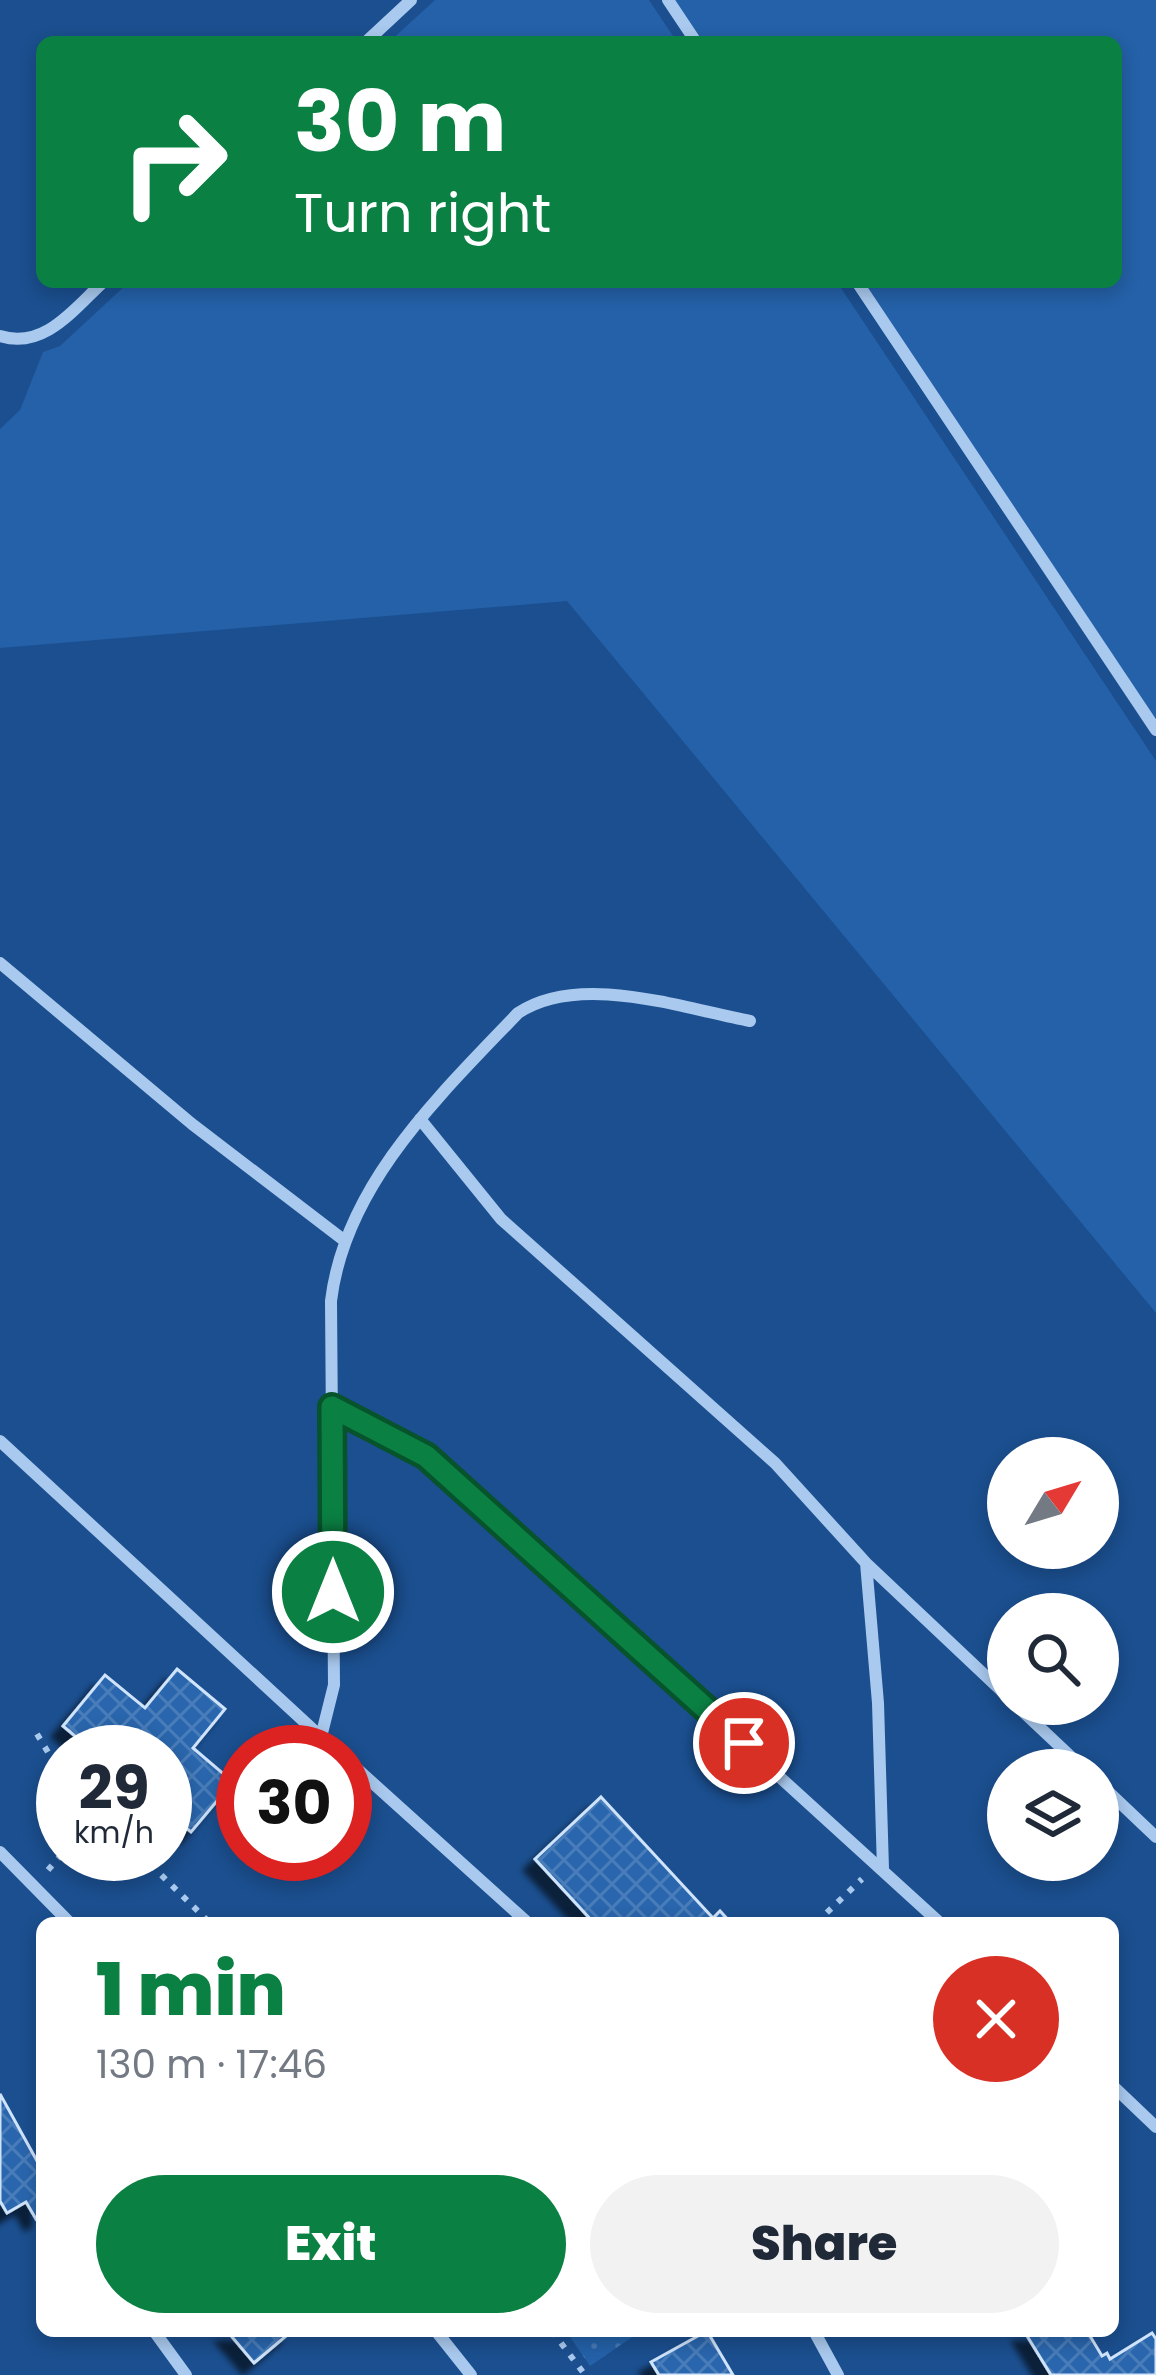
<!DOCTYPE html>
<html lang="en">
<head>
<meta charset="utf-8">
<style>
  :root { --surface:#fff; --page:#f2f2f3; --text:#1f2937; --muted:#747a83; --accent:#0b8043 }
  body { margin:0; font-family:Poppins,sans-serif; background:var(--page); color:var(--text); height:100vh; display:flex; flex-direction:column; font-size:45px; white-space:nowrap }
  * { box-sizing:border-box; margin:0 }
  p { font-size:39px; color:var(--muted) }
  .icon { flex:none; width:66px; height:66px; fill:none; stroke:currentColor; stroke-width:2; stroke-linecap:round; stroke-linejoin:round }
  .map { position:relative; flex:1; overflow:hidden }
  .sheet { position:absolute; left:36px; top:1917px; width:1083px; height:420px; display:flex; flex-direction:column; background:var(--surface); border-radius:18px; box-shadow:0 6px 18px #0003 }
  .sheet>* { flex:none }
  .top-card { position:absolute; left:36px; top:36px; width:1086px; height:252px; border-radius:18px; box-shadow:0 6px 18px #0003; background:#0b8043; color:#fff; overflow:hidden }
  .needle { width:78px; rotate:52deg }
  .controls { position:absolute; left:987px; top:1437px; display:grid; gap:24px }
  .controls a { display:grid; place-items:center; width:132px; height:132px; border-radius:50%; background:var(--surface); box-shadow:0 6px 18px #0003; font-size:60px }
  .speed { position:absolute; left:36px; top:1725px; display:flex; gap:24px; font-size:60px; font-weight:700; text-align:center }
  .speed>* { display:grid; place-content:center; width:156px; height:156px; border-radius:50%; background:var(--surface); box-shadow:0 6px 18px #0003; line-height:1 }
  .speed small { font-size:30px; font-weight:400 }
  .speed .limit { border:18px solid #d22; background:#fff; color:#111 }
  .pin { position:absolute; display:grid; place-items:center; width:102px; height:102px; color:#fff; margin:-51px; border:6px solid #fff; border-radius:50%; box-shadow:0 3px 12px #0007 }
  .me { position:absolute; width:132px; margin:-66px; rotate:0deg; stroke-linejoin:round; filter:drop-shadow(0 0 9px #0008) }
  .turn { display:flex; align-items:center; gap:42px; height:252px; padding:0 60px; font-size:54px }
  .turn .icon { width:156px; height:156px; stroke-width:2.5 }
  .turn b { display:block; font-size:84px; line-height:102px }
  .round { display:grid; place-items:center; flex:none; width:126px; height:126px; border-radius:63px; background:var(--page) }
  .headline { display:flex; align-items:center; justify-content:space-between; height:204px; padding:0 60px }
  h1 { font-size:72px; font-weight:800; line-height:90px; color:var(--accent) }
  .button { display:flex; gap:24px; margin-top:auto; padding:24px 60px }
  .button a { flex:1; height:138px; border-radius:72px; background:var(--accent); color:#fff; font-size:48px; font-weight:800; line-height:138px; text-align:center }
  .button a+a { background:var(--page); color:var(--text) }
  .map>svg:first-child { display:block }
  .green { fill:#2461a8 }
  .garden { fill:url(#garden-dots) }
  .building { fill:url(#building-cross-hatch); stroke:#cfe3fa; stroke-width:3; filter:url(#shadow) }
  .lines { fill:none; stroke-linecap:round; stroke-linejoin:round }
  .path { stroke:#a9c9ee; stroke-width:6; stroke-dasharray:6 9; stroke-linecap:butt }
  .street { stroke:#a9c9ee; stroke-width:12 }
  .route-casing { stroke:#07532c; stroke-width:30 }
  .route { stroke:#0b8043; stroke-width:21 }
</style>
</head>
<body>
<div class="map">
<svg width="1156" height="2375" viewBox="0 0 1156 2375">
  <defs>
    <pattern id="garden-dots" width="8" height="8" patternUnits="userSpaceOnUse" patternTransform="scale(3)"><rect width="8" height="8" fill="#2461a8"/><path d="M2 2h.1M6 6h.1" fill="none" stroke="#4579b5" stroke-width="1.8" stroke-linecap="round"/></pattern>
    <pattern id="building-cross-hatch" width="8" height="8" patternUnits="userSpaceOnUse" patternTransform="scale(3)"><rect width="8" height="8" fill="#2a66ad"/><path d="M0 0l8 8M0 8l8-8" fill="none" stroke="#4a7db9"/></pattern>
    <filter id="shadow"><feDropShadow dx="-11" dy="11" stdDeviation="3" flood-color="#0009"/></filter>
  </defs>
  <rect width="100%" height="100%" fill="#1b4f8f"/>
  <!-- green -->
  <path class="green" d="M 435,0 L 649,0 L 677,42 L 389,42 Z
    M 668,0 L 1156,0 L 1156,730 L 857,282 L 1116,282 L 1116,42 L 696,42 Z
    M 129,282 L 837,282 L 1156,761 L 1156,1313 L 567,601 L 0,648 L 0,429 L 20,410 L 43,352 L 60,346 Z"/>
  <!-- garden -->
  <path class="garden" d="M 566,2331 L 641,2331 L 590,2366 Z"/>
  <!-- building -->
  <path class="building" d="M 177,1669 L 225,1709 L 193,1748 L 233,1782 L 191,1832 L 165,1811 L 165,1752 L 94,1752 L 63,1726 L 105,1675 L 145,1708 Z
    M 601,1797 L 713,1918 L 720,1911 L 731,1923 L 594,1923 L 535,1859 Z
    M 0,2094 L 42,2170 L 42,2215 L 36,2219 L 26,2202 L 7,2213 L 0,2201 Z
    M 227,2331 L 292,2331 L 254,2363 Z
    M 707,2331 L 733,2375 L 659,2375 L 651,2362 Z
    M 1024,2331 L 1087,2331 L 1102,2356 L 1107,2353 L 1110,2359 L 1152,2333 L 1156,2339 L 1156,2375 L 1051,2375 Z"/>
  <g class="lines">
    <!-- path -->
    <path class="path" d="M 37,1734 L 63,1777
      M 140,1854 L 210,1923
      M 48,1870 L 63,1853
      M 816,1923 L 862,1879
      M 552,2331 L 585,2375"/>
    <!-- street -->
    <path class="street" d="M 668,0 L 696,42
      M 366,42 L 411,0
      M 857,282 L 1156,730
      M 0,336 C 44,350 74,309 103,282
      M 0,963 L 192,1124 L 345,1241
      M 420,1119 L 501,1219 L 775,1463 L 866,1563 L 1008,1697
      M 332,1407 L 426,1455 L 940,1923
      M 0,1441 L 321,1737
      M 866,1563 L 878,1703 L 883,1869
      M 1015,1704 L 1085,1770
      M 338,1752 L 321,1737 L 334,1685 L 331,1301 C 345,1184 441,1094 518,1013 C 580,972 681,1008 750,1021
      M 345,1758 L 528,1923
      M 1098,1782 L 1156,1837
      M 0,1852 L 70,1923
      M 1113,2086 L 1156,2127
      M 154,2331 L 186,2375
      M 436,2331 L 471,2375
      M 814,2331 L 838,2375"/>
  </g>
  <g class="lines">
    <!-- route casing -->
    <g class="route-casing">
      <path id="route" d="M 333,1592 L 332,1407 L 426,1456 L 744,1743"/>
    </g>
    <!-- route -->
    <use href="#route" class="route"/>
  </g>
</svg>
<div class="controls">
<a><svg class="needle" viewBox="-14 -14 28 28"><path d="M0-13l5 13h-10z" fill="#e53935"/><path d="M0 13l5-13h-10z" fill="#747a83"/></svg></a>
<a><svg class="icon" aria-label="search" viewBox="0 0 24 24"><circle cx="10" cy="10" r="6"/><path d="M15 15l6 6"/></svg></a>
<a><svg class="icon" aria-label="layers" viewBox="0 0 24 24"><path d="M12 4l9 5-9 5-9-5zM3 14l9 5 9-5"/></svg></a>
</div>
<div class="speed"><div>29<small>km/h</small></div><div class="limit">30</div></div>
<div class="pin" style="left:744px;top:1743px;background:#d93025"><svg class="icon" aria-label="arrive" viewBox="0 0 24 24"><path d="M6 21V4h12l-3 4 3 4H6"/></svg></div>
<svg class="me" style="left:333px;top:1592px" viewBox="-20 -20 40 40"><circle r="17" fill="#0b8043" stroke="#fff" stroke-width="3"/><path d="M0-11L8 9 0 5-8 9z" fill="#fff"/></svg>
<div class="top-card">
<div class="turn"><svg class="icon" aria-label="right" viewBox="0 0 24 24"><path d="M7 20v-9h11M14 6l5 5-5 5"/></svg><div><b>30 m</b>Turn right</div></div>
</div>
<section class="sheet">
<div class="headline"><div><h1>1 min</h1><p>130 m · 17:46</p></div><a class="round" style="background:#d93025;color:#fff"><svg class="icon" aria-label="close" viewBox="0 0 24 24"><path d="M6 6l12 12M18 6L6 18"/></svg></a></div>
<div class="button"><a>Exit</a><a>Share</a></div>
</section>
</div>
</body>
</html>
